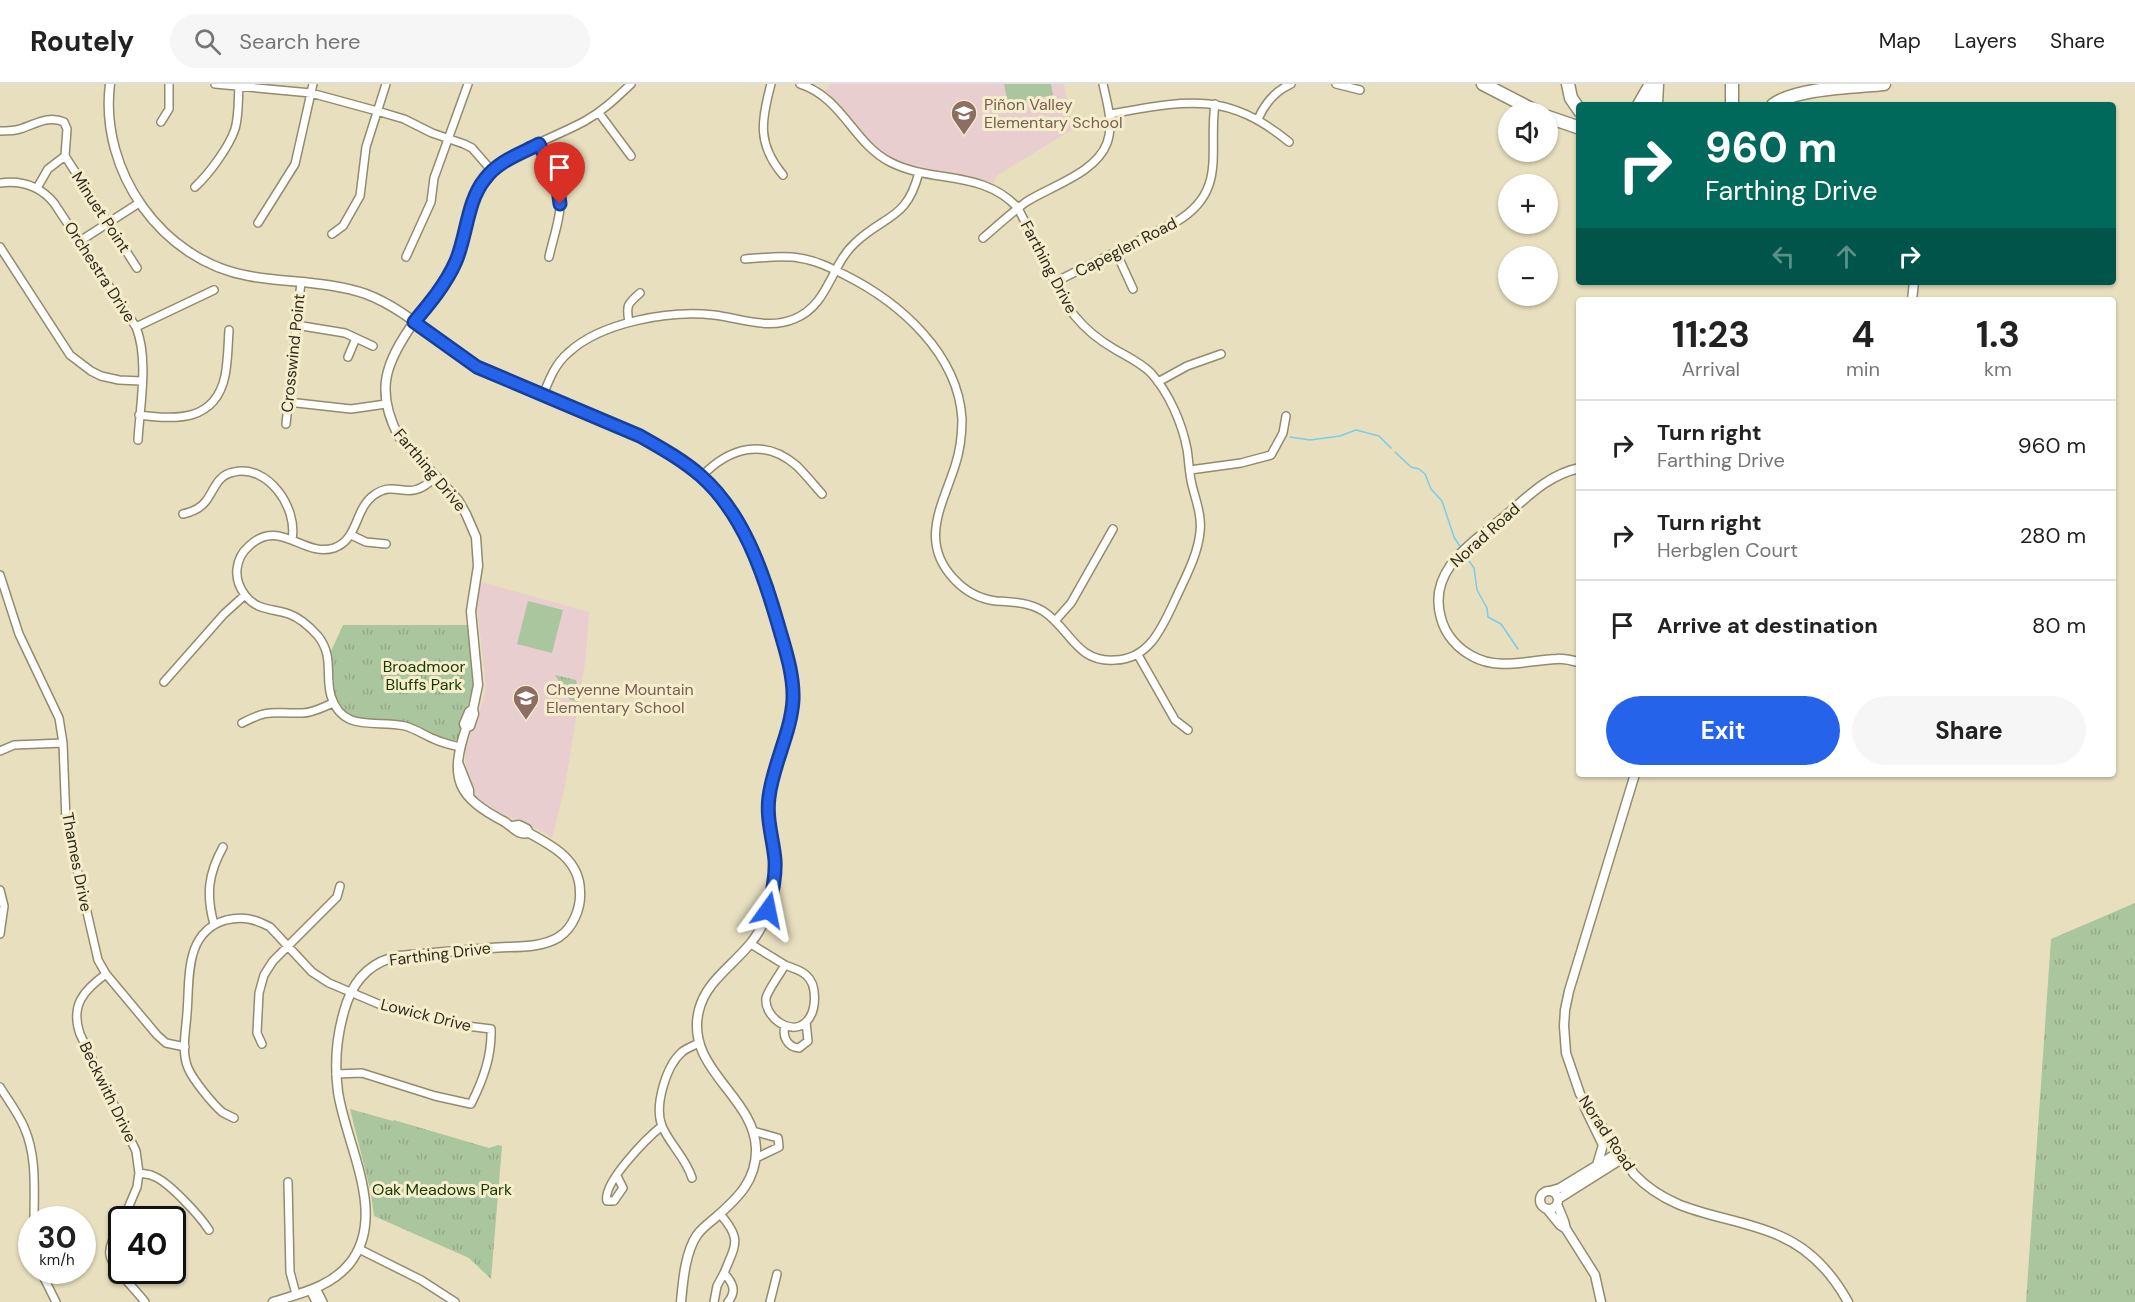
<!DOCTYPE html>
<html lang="en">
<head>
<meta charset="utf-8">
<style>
  :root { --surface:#fff; --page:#f6f6f6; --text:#222; --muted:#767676; --line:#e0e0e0; --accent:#2563eb }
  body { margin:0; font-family:"DM Sans",sans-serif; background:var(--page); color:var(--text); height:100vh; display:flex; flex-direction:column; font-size:22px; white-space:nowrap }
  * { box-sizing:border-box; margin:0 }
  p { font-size:20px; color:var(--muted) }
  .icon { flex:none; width:33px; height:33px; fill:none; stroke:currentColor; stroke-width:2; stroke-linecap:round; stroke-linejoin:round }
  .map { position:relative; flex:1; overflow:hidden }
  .sheet { position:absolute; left:1576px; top:213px; width:540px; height:480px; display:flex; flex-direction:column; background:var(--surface); border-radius:6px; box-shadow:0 2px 4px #0004 }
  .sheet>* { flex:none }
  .top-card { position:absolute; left:1576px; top:18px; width:540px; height:183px; border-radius:6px; box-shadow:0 2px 4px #0004; background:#00695c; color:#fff; overflow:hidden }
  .fabs { position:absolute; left:1498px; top:18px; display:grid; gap:12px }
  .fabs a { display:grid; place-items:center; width:60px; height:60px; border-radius:50%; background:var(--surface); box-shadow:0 2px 4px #0004; font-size:30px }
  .speed { position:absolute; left:18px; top:1122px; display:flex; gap:12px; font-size:30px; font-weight:700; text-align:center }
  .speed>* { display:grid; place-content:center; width:78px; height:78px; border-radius:50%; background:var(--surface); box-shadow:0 2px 4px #0004; line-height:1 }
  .speed small { font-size:15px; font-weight:400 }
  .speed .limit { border:3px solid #111; border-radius:9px; background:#fff; color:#111 }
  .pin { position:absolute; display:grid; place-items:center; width:51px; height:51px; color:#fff; margin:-62px -26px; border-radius:50% 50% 50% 0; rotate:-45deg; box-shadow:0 0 6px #0007 }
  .pin .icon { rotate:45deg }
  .me { position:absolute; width:66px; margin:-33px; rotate:12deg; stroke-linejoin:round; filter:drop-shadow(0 0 4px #0008) }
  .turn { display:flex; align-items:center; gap:21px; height:126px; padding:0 30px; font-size:27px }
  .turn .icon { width:78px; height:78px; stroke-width:2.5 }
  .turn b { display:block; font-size:42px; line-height:51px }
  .lanes { display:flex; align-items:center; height:57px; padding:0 30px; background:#0003; justify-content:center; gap:30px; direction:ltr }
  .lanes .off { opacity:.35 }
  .eta { display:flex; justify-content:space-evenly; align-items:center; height:102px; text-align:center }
  .eta b { font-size:36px; font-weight:700; line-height:42px }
  .button { display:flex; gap:12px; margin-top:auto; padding:12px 30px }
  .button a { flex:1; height:69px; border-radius:36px; background:var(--accent); color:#fff; font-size:24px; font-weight:700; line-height:69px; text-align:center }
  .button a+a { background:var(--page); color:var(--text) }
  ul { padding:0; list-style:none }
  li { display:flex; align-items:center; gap:18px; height:90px; padding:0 30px; border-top:2px solid var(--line) }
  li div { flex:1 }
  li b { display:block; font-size:22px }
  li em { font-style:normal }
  header { display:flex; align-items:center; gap:36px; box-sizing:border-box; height:84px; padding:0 30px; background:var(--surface); border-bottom:2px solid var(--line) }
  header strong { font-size:28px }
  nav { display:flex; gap:33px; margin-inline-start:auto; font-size:21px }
  .search { width:420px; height:54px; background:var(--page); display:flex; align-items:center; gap:15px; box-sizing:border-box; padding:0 21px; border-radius:33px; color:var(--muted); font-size:22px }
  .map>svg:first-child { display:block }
  .education { fill:#e8cecf }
  .park { fill:url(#park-tufts) }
  .pitch { fill:#aac69f }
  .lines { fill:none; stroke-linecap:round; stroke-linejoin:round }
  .stream { stroke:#7acdea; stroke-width:1.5 }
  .minor-casing { stroke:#938b6d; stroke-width:10 }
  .tertiary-casing { stroke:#938b6d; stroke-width:11 }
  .secondary-casing { stroke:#938b6d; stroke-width:12 }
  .motorway-casing { stroke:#938b6d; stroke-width:15 }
  .minor { stroke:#fff; stroke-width:7 }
  .tertiary { stroke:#fff; stroke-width:8 }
  .secondary { stroke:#fff; stroke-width:9 }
  .motorway { stroke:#fff; stroke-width:12 }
  .route-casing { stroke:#184099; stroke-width:15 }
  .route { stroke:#2563eb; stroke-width:10 }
  .labels { text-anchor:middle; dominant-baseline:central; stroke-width:6; stroke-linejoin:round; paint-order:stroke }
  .education-label { font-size:16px; fill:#785e54; stroke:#f5edcb; text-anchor:start }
  .street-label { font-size:16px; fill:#2e2b1e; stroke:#f5edcb }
  .park-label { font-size:16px; fill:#153b00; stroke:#f5edcb }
</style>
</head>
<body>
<header>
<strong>Routely</strong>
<div class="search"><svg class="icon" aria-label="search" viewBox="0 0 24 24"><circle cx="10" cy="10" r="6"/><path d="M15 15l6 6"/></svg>Search here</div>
<nav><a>Map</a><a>Layers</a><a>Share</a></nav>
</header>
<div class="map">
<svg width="2135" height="1218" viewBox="0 0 2135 1218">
  <defs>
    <pattern id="park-tufts" width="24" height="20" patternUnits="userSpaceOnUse" patternTransform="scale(1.5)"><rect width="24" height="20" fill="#aac69f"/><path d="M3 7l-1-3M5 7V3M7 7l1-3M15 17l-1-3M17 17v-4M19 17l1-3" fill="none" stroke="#93aa88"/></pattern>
  </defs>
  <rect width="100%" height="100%" fill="#e7dfbe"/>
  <!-- education -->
  <path class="education" d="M 831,0 L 1064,0 L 1073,45 L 995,93 L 994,99 L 974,93 L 906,80 L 888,72 L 873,60 L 837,17 L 825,7 Z
    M 481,498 L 589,528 L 586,572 L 565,702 L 552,754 L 542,747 L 488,724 L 475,711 L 466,689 L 465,666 L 483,617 L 486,602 L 477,523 Z"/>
  <!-- park -->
  <path class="park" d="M 343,541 L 467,541 L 474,587 L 473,604 L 457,656 L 453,657 L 441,654 L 403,638 L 362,636 L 345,627 L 335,613 L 331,567 Z
    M 555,591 L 576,596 L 578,606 L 576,617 L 570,616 Z
    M 2135,819 L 2135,1218 L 2026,1218 L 2051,855 Z
    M 350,1025 L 393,1037 L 394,1036 L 489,1064 L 498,1061 L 502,1062 L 491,1195 L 469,1174 L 374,1132 L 371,1109 Z"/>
  <!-- pitch -->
  <path class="pitch" d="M 1004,0 L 1051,0 L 1053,11 L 1008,20 Z
    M 528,517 L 563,526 L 552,569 L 517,560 Z
    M 383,1054 L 406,1061 L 402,1073 L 381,1067 Z"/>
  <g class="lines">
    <!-- stream -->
    <path class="stream" d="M 1290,353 L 1310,356 L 1340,352 L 1356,346 L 1379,352 L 1391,364
      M 1395,368 L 1411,383 L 1419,385 L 1425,390 L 1431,405 L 1442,417 L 1454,453 L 1461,464
      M 1465,471 L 1474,484 L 1477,506 L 1487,524 L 1488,533 L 1501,540 L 1518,565"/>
    <!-- minor casing -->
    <g class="minor-casing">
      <path id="minor" d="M 215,0 L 311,9 L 377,27 L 404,35 L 432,49 L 464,60 L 472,64 L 492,87
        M 771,0 C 761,37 757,60 783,91
        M 1336,0 L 1360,6
        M 599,29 L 631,72
        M 1110,30 C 1185,17 1226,6 1289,58
        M 1258,35 C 1265,19 1275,7 1291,0
        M 161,38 L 169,25 L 169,0
        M 0,47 C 7,47 14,47 20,45 C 36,40 48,31 64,38 L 67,45 L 65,72 L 48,85 L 37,104
        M 539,60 C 546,74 555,88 559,103 C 564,126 554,150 549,173
        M 65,72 L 137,184
        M 0,99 C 22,96 40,102 54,119 L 136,243 C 149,275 140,321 138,356
        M 195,103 C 209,90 229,63 235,45 C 239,32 238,16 239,2
        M 258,139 L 295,80 L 313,0
        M 332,150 L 343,142 L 360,112 L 366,63 L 386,0
        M 983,154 C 997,142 1011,129 1026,118 C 1051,102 1096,89 1107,59 C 1114,40 1107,19 1103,0
        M 80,157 L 139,119
        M 0,163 L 70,271 L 91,287 L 101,292 L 119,296 L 141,297
        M 1116,168 L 1133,205
        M 406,173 L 431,118 L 434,94 L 468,0
        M 745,175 C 762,174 782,171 799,174 C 815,176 831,184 845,191 C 899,218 958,269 962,335 C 962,351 960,367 955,382 C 942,422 919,458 954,495 C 965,507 980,515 996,517 C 1012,518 1028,518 1043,527 C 1070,544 1076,579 1115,576 C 1149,575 1162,544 1175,516 C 1184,496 1198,471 1200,448 C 1202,432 1196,417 1192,401 C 1189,389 1189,377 1187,365 C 1182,339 1169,309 1151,289 C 1141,279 1128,273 1116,266 C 1100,257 1086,246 1074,231 C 1064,218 1058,204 1050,189 C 1040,168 1029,146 1018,124 C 982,85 933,100 890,78 C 853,59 843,14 800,0
        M 1055,198 L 1176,138 C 1228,107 1208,68 1215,20
        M 414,238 C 430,218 448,198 457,174 C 466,148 468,114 486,93 C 506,69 556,53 585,37 C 603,27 616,14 631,0
        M 629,238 C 626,222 627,220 640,209
        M 296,241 L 345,249 L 373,262
        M 136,243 L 214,206
        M 348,273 L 356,254
        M 1158,298 L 1187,282 L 1221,270
        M 543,311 C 549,296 555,280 568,269 C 601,238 670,226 714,231 C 740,234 768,246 794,235 C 829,221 830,182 855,159 C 886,130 907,136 919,88
        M 288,318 L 351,325 L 386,320
        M 139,331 C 176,336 215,338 225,292 C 228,277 228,261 229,246
        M 286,340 L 301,198
        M 1190,386 L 1241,379 L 1271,371 L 1283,349 L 1286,332
        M 702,392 C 729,364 764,353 797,382 C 806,391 814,401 822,410
        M 435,393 C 408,421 398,394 374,411 C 354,425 359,455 334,464 C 304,474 279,433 249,462 C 242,468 238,476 237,485 C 236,495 239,503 245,511 C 257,527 272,524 289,530 C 300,534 310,543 318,552 C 334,572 325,591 331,612 C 343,650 377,635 405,642 C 416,645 424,651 434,655 C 442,659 451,661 460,663
        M 183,430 C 192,428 200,425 206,417 C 215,405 217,391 234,388 C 268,380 298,424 292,455
        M 351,451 L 366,458 L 386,460
        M 0,491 L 19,550 L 59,634 L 63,659 L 66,737 L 98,876 L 106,890 L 157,951 L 166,959 L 185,963
        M 1055,537 L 1071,519 L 1113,445
        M 1138,571 L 1175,636 L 1188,646
        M 164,598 L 224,530 L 245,511
        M 242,639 C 271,624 272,630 302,629 C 313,629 323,623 333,619
        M 0,667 L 14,661 L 63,659
        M 0,806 L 4,822 L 0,850
        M 214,840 C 206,811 208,790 223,763
        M 751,860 L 785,881
        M 785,881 C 792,884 801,886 806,891 C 818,901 817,929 805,939 C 789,952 764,932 766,914 C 768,906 780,890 785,881 Z
        M 106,890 C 84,906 70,921 80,950 L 136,1067 L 139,1089 L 137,1103 L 123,1136
        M 785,942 C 782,952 787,963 799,964 L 808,957 L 806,938
        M 262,960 L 257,949 L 259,909 L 264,891 L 273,877 L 337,813 L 340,802
        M 0,1003 C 8,1016 18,1029 24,1043 C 37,1072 34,1105 34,1136
        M 234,1034 C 230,1032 225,1030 222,1028 C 212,1019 193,996 188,984 C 181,968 186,946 187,929 C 190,894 184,848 226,836 C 243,832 255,835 270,843 L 312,888 L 329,899 L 388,924 L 412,928 L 451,940 L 491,945 C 492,972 483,996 471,1020 L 435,1012 L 362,989 L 336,990
        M 753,1047 L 778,1054 L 779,1063 L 756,1074
        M 139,1089 C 143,1090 149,1090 153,1092 C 168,1097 200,1132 209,1146
        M 617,1092 L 623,1104 L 614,1117 L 607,1117 C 602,1099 648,1053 662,1042
        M 692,1094 C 686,1074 670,1061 662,1042 C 654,1022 666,982 682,968 C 687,964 693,962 699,959
        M 288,1098 L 290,1188 L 296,1210
        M 720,1130 C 742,1155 736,1160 724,1189
        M 122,1139 C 117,1148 108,1161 110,1171 C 112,1184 137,1207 145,1218
        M 359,1165 L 421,1196 L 455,1218
        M 40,1186 L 56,1218
        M 316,1204 L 323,1218
        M 310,1206 L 316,1218
        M 714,1218 L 717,1202 L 724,1189 C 733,1199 737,1207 728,1218
        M 770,1218 L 777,1190"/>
    </g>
    <!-- tertiary casing -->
    <g class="tertiary-casing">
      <path id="tertiary" d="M 110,0 C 99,87 162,177 249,192 C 288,199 329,197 366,210 C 408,226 439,260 477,283 L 640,352 C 662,364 685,376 703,393 C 744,432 764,489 779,542 C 785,566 794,590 793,615 C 791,651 772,682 769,717 C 767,736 772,752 774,771 C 777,792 773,815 765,835 C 750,874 708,889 699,926 C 684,984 754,1012 756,1064 C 757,1096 738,1114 715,1134 C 709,1139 702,1144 697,1151 C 685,1169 683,1197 681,1218
        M 1912,216 L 1914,198
        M 414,238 C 386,278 374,306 399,353 L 458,416 L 466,430 L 476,453 L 478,482 L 471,527 L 478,601 L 473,625 L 474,630 L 470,642 L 466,644
        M 1580,384 C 1549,390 1527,413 1504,433 C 1472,459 1427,486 1441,534 C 1445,550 1457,564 1472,572 C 1498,587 1528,576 1557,575 C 1564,574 1572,577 1580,578
        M 473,625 L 469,628 L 464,640 L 466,644 C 449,695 457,713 505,738 C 513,743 518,752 529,749
        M 459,681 L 469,706 L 469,711
        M 1635,690 L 1569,907 L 1565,926 L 1564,942 L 1566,969 L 1580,1010 L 1634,1090 C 1676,1134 1729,1129 1780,1152 C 1810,1165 1832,1189 1848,1218
        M 1585,1024 L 1603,1061 L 1597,1081
        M 1550,1107 L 1560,1104 L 1619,1068
        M1540 1116a9 9 0 1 1 18 0a9 9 0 1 1-18 0Z
        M 1558,1115 L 1623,1074
        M 1557,1120 L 1564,1137 L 1566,1145
        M 1547,1125 L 1560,1141 L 1566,1145 L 1595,1191 L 1601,1218
        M 273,1218 C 301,1209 331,1203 350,1179 C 388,1131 346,1061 338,1008 C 334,978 337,947 347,918 C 356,893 373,877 399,872 C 430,869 460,867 491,864 C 513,862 540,865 559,853 C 573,844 581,824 580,808 C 580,776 553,762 529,749 L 527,745 L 519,741 L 513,742"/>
    </g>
    <!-- secondary casing -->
    <g class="secondary-casing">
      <path id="secondary" d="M 1649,21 L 1651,5"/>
    </g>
    <!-- motorway casing -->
    <g class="motorway-casing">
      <path id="motorway" d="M 1483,0 L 1537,28
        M 1568,0 L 1571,14 L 1580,27
        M 1732,0 L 1732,21
        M 1639,21 L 1651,0
        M 1656,21 L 1657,0
        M 1773,21 C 1796,4 1854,3 1884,0
        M 1548,33 L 1580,44"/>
    </g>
    <!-- minor -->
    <use href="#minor" class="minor"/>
    <!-- tertiary -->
    <use href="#tertiary" class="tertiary"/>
    <!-- secondary -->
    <use href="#secondary" class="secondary"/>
    <!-- motorway -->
    <use href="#motorway" class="motorway"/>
  </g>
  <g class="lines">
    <!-- route casing -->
    <g class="route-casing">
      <path id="route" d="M 560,120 L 557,97 L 539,60 C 520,70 498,77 485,95 C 467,117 467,151 456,177 C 446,200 430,219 414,238 L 477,283 L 640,352 C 661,364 683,376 701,392 C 743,429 763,488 778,540 C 785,565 794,590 793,616 C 791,649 773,680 769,713 C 766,735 773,754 775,776 C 776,793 772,809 768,826"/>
    </g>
    <!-- route -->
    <use href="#route" class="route"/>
  </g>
  <!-- icons -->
  <defs>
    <g id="school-pin" transform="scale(1.35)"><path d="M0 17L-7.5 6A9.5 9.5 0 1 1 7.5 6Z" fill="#8d6e63" stroke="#f5edcb"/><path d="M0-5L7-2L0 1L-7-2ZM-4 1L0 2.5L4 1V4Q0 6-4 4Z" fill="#fff"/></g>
  </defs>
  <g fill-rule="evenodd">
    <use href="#school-pin" x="964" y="29"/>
    <use href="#school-pin" x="526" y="614"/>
  </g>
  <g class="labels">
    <!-- education labels -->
    <g class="education-label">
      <text x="984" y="20">Piñon Valley<tspan x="984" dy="18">Elementary School</tspan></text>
      <text x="546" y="605">Cheyenne Mountain<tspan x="546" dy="18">Elementary School</tspan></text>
    </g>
    <!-- street labels -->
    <g class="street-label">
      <text transform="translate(101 128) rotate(57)">Minuet Point</text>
      <text transform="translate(1126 163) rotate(-27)">Capeglen Road</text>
      <text transform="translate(1049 183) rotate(62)">Farthing Drive</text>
      <text transform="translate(100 188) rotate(57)">Orchestra Drive</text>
      <text transform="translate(293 269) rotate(-84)">Crosswind Point</text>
      <text transform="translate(430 386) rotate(50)">Farthing Drive</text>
      <text transform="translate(1485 451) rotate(-42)">Norad Road</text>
      <text transform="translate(77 778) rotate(79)">Thames Drive</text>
      <text transform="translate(440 870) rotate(-7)">Farthing Drive</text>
      <text transform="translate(426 931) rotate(14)">Lowick Drive</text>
      <text transform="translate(108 1008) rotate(64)">Beckwith Drive</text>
      <text transform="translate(1607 1049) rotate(56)">Norad Road</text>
    </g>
    <!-- park labels -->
    <g class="park-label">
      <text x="424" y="582">Broadmoor<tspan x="424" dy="18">Bluffs Park</tspan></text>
      <text x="442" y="1105">Oak Meadows Park</text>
    </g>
  </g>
</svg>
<div class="fabs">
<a><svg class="icon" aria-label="sound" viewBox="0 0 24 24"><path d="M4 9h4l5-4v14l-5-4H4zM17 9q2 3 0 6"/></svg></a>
<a>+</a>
<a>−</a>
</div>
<div class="speed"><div>30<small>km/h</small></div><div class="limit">40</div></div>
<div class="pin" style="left:560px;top:120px;background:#d93025"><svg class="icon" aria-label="arrive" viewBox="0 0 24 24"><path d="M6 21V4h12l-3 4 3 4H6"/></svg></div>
<svg class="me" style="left:768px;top:826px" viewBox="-20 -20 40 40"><path d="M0-17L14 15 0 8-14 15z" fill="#2563eb" stroke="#fff" stroke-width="4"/></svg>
<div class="top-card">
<div class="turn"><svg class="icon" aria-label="right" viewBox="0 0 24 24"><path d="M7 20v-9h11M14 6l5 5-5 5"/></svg><div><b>960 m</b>Farthing Drive</div></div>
<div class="lanes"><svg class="icon off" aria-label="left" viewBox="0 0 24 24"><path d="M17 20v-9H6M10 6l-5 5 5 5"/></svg><svg class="icon off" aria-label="ahead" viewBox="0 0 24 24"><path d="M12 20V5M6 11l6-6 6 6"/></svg><svg class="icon" aria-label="right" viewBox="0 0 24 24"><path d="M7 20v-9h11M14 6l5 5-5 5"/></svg></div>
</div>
<section class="sheet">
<div class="eta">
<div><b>11:23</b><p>Arrival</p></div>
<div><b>4</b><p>min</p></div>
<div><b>1.3</b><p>km</p></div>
</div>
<ul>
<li><svg class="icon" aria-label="right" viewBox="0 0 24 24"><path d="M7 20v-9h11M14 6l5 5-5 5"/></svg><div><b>Turn right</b><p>Farthing Drive</p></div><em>960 m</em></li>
<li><svg class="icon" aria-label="right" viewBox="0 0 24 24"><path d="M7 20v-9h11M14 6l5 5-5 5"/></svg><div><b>Turn right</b><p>Herbglen Court</p></div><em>280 m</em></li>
<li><svg class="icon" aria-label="arrive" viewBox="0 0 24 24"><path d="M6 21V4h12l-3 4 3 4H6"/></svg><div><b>Arrive at destination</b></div><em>80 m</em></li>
</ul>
<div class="button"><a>Exit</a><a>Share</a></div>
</section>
</div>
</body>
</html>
